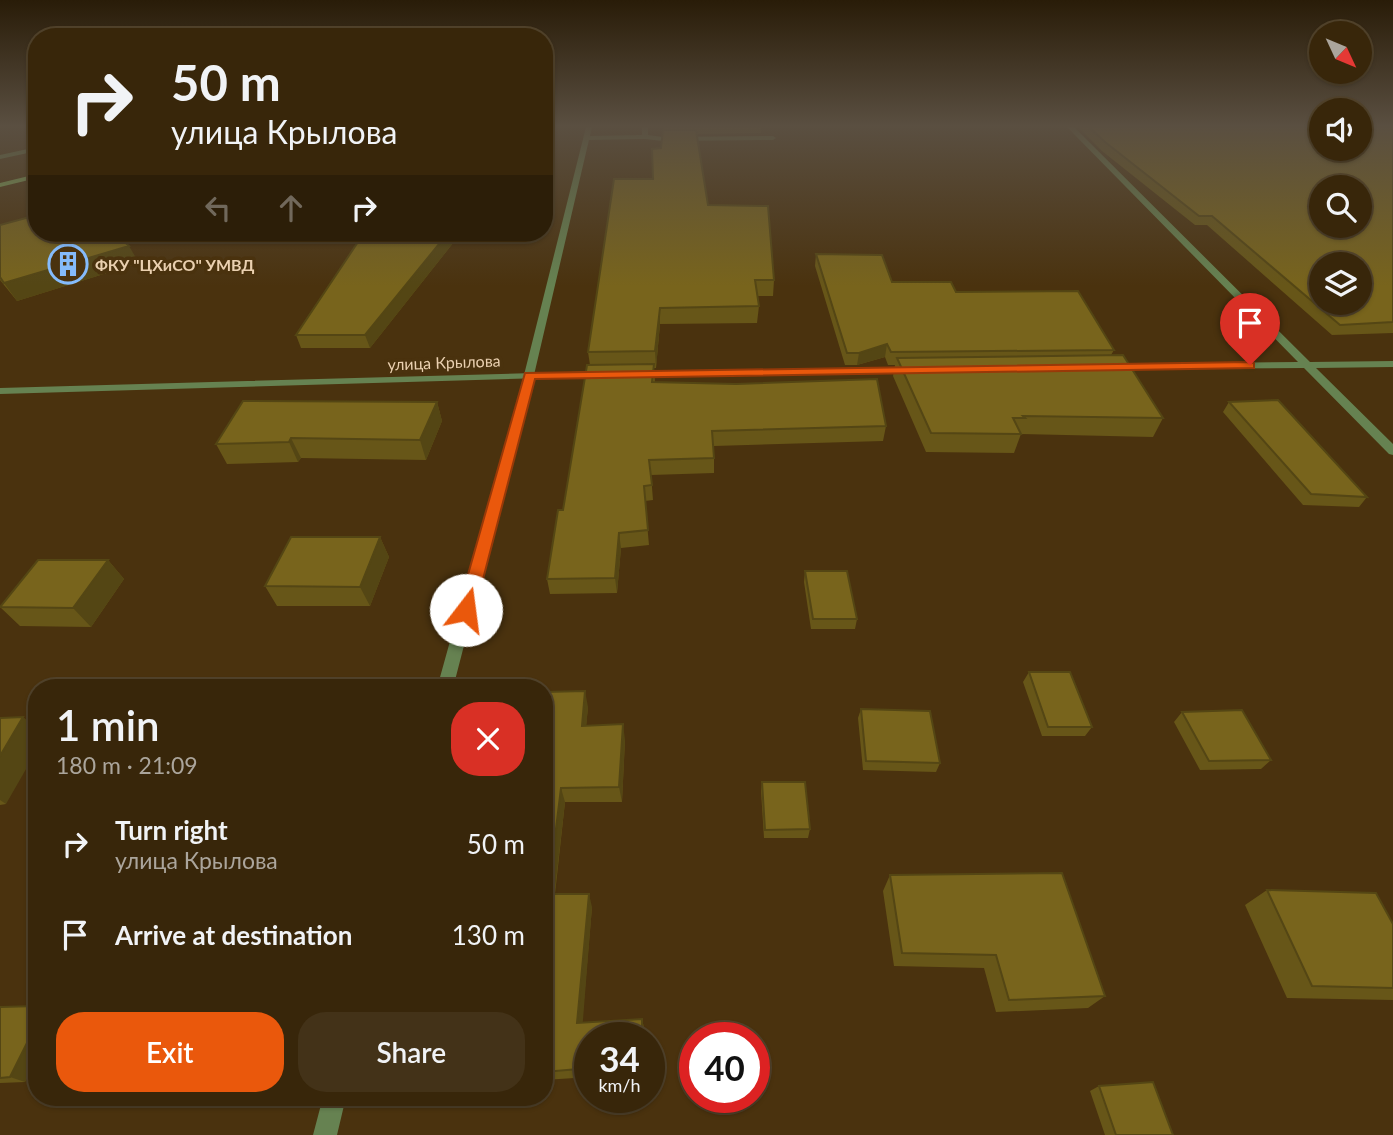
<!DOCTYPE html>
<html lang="en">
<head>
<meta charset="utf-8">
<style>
  :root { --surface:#38260a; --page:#433218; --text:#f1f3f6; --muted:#aba59c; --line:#52432b; --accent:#ea580c }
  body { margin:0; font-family:Lato,sans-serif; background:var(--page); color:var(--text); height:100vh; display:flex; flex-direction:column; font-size:26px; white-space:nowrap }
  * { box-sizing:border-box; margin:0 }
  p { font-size:23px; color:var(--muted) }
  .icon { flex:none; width:38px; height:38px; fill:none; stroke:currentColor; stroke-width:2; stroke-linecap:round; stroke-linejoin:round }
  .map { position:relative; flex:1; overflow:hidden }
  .panel { position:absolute; left:28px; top:679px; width:525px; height:427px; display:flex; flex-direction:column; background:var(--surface); border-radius:28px; box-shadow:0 2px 5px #0004,0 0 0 2px var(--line) }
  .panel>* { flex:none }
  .banner { position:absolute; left:28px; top:28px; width:525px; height:214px; border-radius:28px; box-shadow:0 2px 5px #0004,0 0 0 2px var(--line); background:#38260a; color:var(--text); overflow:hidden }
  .needle { width:46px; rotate:134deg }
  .fabs { position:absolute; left:1309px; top:21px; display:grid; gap:14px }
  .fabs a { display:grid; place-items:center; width:63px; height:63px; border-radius:50%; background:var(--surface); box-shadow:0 2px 5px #0004,0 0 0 2px var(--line); font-size:35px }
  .speed { position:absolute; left:574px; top:1022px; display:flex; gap:14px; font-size:35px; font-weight:700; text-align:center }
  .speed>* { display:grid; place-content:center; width:91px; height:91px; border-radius:50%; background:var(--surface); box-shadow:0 2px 5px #0004,0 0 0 2px var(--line); line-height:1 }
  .speed small { font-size:18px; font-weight:400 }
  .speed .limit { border:10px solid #d22; background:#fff; color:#111 }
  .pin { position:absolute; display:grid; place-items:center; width:60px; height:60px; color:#fff; margin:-72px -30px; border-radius:50% 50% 50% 0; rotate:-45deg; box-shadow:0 0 7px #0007 }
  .pin .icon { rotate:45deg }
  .me { position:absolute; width:77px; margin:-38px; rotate:15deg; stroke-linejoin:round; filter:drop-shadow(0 0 5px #0008) }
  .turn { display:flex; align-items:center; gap:24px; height:147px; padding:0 28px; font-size:32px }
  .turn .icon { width:91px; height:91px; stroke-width:2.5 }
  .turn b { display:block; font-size:49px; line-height:60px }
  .lanes { display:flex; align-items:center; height:66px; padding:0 28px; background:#0003; justify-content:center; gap:35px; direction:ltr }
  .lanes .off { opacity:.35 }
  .round { display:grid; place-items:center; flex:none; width:74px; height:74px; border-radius:28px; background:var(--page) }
  .headline { display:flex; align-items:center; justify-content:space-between; height:119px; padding:0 28px }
  h1 { font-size:42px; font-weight:600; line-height:52px }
  .button { display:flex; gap:14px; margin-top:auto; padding:14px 28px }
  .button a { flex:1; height:80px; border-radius:28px; background:var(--accent); color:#fff; font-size:28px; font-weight:600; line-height:80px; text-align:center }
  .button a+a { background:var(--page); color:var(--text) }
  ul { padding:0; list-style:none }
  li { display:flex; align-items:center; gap:21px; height:91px; padding:0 28px }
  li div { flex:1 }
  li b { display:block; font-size:26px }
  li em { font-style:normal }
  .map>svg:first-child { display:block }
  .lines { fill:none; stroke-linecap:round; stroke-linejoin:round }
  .service { fill:#668251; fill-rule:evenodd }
  .minor { fill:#668251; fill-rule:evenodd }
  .tertiary { fill:#668251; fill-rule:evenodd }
  .secondary { fill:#7fac5c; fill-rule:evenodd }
  .wall { fill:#675618 }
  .shaded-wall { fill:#544614 }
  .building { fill:#78641c; stroke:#544614; stroke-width:2; fill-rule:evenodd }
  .route { fill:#ea580c; stroke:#983908; stroke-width:2 }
  .labels { text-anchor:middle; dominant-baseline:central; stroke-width:7; stroke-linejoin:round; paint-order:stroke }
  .far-poi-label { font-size:16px; font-weight:bold; fill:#ead0b0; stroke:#4a320e; text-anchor:start }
  .far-street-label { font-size:16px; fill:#ead0b0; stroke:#4a320e }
</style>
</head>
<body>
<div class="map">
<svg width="1393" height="1135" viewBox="0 0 1393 1135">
  <rect width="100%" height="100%" fill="#4a320e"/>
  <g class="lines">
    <!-- service -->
    <path class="service" d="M 642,127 L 648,127 L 648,135 L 663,137 L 773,136 L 776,138 L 773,140 L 663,141 L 645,139 L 587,140 L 584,138 L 587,136 L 642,135 Z
      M 37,147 L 37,151 L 0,159 L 0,155 Z"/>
    <!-- minor -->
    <path class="minor" d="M 1067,127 L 1074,127 L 1310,362 L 1393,361 L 1393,367 L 1316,368 L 1393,444 L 1393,455 L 1389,454 L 1304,368 L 1110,369 L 1109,367 L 1114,364 L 1298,362 Z
      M 912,367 L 917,370 L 916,372 L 638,377 L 633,374 L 638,371 Z
      M 604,371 L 608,372 L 608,376 L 0,394 L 0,388 Z"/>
    <!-- tertiary -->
    <path class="tertiary" d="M 586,127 L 592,127 L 534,375 L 453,688 L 437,688 L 524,375 Z
      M 323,1097 L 346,1097 L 337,1135 L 313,1135 Z"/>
    <!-- secondary -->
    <path class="secondary" d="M 37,174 L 37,178 L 0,187 L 0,183 Z"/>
  </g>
  <!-- wall -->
  <path class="wall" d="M 664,127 L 761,127 L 761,133 L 696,134 L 708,205 L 774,280 L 773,296 L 757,296 L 759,306 L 757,323 L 660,324 L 656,368 L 654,368 L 655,383 L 886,426 L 883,441 L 714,446 L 714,473 L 651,475 L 653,500 L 645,501 L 649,545 L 621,548 L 617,593 L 550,594 L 547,579 L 563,510 L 590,365 L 588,352 L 653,179 L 661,148 Z
    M 1078,127 L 1393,127 L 1393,333 L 1332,335 L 1207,225 L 1195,225 L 1102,151 Z
    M 0,225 L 139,263 L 17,301 L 0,280 Z
    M 364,233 L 461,233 L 370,348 L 301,348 L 296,335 Z
    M 816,254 L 892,282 L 956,292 L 1114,350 L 1111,355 L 1163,418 L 1153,437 L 1021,434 L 1014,453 L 926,452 L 893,376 L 895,365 L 888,365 L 885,357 L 857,365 L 845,365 L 815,266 Z
    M 437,402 L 442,421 L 426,460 L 301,458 L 298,462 L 227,464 L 216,444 Z
    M 1229,402 L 1367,497 L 1359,507 L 1303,505 L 1223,412 Z
    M 380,537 L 389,557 L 370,606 L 277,606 L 265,586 Z
    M 108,560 L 124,579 L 91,627 L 20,626 L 0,607 Z
    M 805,571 L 857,619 L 855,629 L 811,629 L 804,582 Z
    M 1029,672 L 1092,727 L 1085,736 L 1042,736 L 1023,682 Z
    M 544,692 L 588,707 L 586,726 L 625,740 L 622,802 L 565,802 L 555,894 L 592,907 L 582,1023 L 642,1019 L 644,1028 L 644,1038 L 590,1038 L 590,1077 L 544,1080 Z
    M 861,709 L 940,763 L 936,772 L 863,770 L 858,718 Z
    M 1182,712 L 1271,760 L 1261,769 L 1200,770 L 1174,722 Z
    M 0,718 L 6,804 L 0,805 Z
    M 762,782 L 810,829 L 808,838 L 764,838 L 761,791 Z
    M 890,875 L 1105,996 L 1088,1008 L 996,1012 L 984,968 L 894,966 L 883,891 Z
    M 1267,890 L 1393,924 L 1393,1000 L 1287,998 L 1245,905 Z
    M 37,1006 L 37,1059 L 25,1082 L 0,1083 L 0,1007 Z
    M 1099,1086 L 1173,1135 L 1105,1135 L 1090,1091 Z"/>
  <!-- shaded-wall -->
  <path class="shaded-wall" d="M 448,233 L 461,233 L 370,348 L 365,335 Z
    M 129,246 L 139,263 L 17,301 L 4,283 Z
    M 660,308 L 660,324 L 656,368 L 655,351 Z
    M 887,344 L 885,357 L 857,365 L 859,353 Z
    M 437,402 L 442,421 L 426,460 L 420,440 Z
    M 291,438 L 301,458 L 298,462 L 289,442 Z
    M 619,533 L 621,548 L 617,593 L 615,578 Z
    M 380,537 L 389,557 L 370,606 L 360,587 Z
    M 108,560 L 124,579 L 91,627 L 73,608 Z
    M 585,691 L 588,707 L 585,741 L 582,726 Z
    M 23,717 L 37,728 L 37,750 L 6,804 L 0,800 L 0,756 Z
    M 623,724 L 625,740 L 622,802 L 619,787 Z
    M 561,788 L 565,802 L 553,907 L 548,894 Z
    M 589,894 L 592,907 L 582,1032 L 577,1023 Z
    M 642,1019 L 644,1028 L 644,1038 L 642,1038 Z
    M 37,1023 L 37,1059 L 25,1082 L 10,1077 Z"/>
  <!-- building -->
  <path class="building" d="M 1089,127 L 1321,127 L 1321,149 L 1360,149 L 1360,127 L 1393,127 L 1393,322 L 1340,325 L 1212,216 L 1199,216 L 1105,142 ZM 1321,187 L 1360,187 L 1360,226 L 1321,226 ZM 1321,264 L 1360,264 L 1360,303 L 1321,303 Z
    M 663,130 L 696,130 L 708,205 L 768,206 L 774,280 L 755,280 L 759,306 L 660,308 L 655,351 L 588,352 L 614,179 L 653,179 L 652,149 L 661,148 Z
    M 37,215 L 37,233 L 115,233 L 129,246 L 4,283 L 0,277 L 0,225 Z
    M 364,233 L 448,233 L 365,335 L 296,335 Z
    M 816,254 L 882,255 L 892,282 L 951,282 L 956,292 L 1078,291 L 1114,350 L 891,352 L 887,344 L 859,353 L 847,353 Z
    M 1123,355 L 1163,418 L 1023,416 L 1025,418 L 1013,418 L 1021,434 L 931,433 L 897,358 Z
    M 654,364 L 652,382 L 736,384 L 877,379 L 886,426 L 712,431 L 714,458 L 649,460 L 652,485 L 644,486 L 648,530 L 619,533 L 615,578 L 547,579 L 558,510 L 563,510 L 587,365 Z
    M 1278,400 L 1367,497 L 1311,494 L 1229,402 Z
    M 243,401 L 437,402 L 420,440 L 291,438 L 289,442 L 216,444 Z
    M 291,537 L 380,537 L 360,587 L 265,586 Z
    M 38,560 L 108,560 L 73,608 L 0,607 Z
    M 805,571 L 847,571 L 857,619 L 813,619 Z
    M 1029,672 L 1070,672 L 1092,727 L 1048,727 Z
    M 585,691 L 582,726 L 623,724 L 619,787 L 561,788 L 548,894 L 589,894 L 577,1023 L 642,1019 L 642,1038 L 590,1038 L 590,1068 L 544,1072 L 544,692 Z
    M 861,709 L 930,711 L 940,763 L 866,761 Z
    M 1242,710 L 1271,760 L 1209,761 L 1182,712 Z
    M 23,717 L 0,756 L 0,718 Z
    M 762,782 L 805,782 L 810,829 L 765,830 Z
    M 1062,873 L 1105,996 L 1009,1000 L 996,955 L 902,953 L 890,875 Z
    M 1267,890 L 1376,893 L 1393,924 L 1393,988 L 1312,986 Z
    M 37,1006 L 37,1023 L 10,1077 L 0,1078 L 0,1007 Z
    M 1153,1082 L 1173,1135 L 1116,1135 L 1099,1086 Z"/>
  <!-- sky -->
  <linearGradient id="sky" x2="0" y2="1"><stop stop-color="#291c08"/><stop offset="0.44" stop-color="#5a4f41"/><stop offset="1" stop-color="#5a4f41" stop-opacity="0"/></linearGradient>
  <rect width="1393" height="286" fill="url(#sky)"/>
  <!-- route -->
  <path class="route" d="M 1250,362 L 1254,363 L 1254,368 L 535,379 L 475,610 L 472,614 L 460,614 L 458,610 L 525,373 Z"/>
  <!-- icons -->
  <defs>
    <g id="building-ring" transform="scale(2.0125)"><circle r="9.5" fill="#4a320e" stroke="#85bbfb" stroke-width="1.5"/><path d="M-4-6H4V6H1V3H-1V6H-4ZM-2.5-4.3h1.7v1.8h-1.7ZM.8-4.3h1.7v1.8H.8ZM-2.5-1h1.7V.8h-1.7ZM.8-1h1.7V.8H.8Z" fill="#85bbfb"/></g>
  </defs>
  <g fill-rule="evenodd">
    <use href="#building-ring" x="68" y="264"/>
  </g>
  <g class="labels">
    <!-- far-poi labels -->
    <g class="far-poi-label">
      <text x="95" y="264">ФКУ "ЦХиСО" УМВД</text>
    </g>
    <!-- far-street labels -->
    <g class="far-street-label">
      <text transform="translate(444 362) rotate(-2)">улица Крылова</text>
    </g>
  </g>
</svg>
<div class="fabs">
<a><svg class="needle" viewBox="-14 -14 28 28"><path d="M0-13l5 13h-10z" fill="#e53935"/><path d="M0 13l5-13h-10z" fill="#aba59c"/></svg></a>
<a><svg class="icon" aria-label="sound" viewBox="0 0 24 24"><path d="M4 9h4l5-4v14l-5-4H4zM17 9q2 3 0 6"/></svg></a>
<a><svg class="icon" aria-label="search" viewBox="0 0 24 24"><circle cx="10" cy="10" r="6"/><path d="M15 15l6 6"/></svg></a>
<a><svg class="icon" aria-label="layers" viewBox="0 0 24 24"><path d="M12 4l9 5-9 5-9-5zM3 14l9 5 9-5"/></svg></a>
</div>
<div class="speed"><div>34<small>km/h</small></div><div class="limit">40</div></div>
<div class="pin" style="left:1250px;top:365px;background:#d93025"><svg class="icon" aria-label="arrive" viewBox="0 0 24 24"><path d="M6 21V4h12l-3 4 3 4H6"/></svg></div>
<svg class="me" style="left:466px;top:610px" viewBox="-20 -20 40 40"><circle r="19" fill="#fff"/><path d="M0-13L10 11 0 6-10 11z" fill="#ea580c"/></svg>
<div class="banner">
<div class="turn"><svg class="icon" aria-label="right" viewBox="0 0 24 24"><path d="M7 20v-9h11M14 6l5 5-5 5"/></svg><div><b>50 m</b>улица Крылова</div></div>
<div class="lanes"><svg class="icon off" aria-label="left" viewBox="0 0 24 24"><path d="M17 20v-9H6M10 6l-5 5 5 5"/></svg><svg class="icon off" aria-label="ahead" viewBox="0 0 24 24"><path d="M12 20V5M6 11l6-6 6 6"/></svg><svg class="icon" aria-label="right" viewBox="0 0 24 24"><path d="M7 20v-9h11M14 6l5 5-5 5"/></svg></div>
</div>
<section class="panel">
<div class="headline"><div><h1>1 min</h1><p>180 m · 21:09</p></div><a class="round" style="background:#d93025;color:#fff"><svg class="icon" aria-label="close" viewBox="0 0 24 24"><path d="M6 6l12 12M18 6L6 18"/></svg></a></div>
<ul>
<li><svg class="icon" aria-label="right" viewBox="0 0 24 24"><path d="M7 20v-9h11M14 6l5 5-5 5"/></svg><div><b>Turn right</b><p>улица Крылова</p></div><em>50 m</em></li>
<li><svg class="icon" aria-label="arrive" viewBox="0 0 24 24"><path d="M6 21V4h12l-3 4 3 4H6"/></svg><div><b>Arrive at destination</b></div><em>130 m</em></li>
</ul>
<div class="button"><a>Exit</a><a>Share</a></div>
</section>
</div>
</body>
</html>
